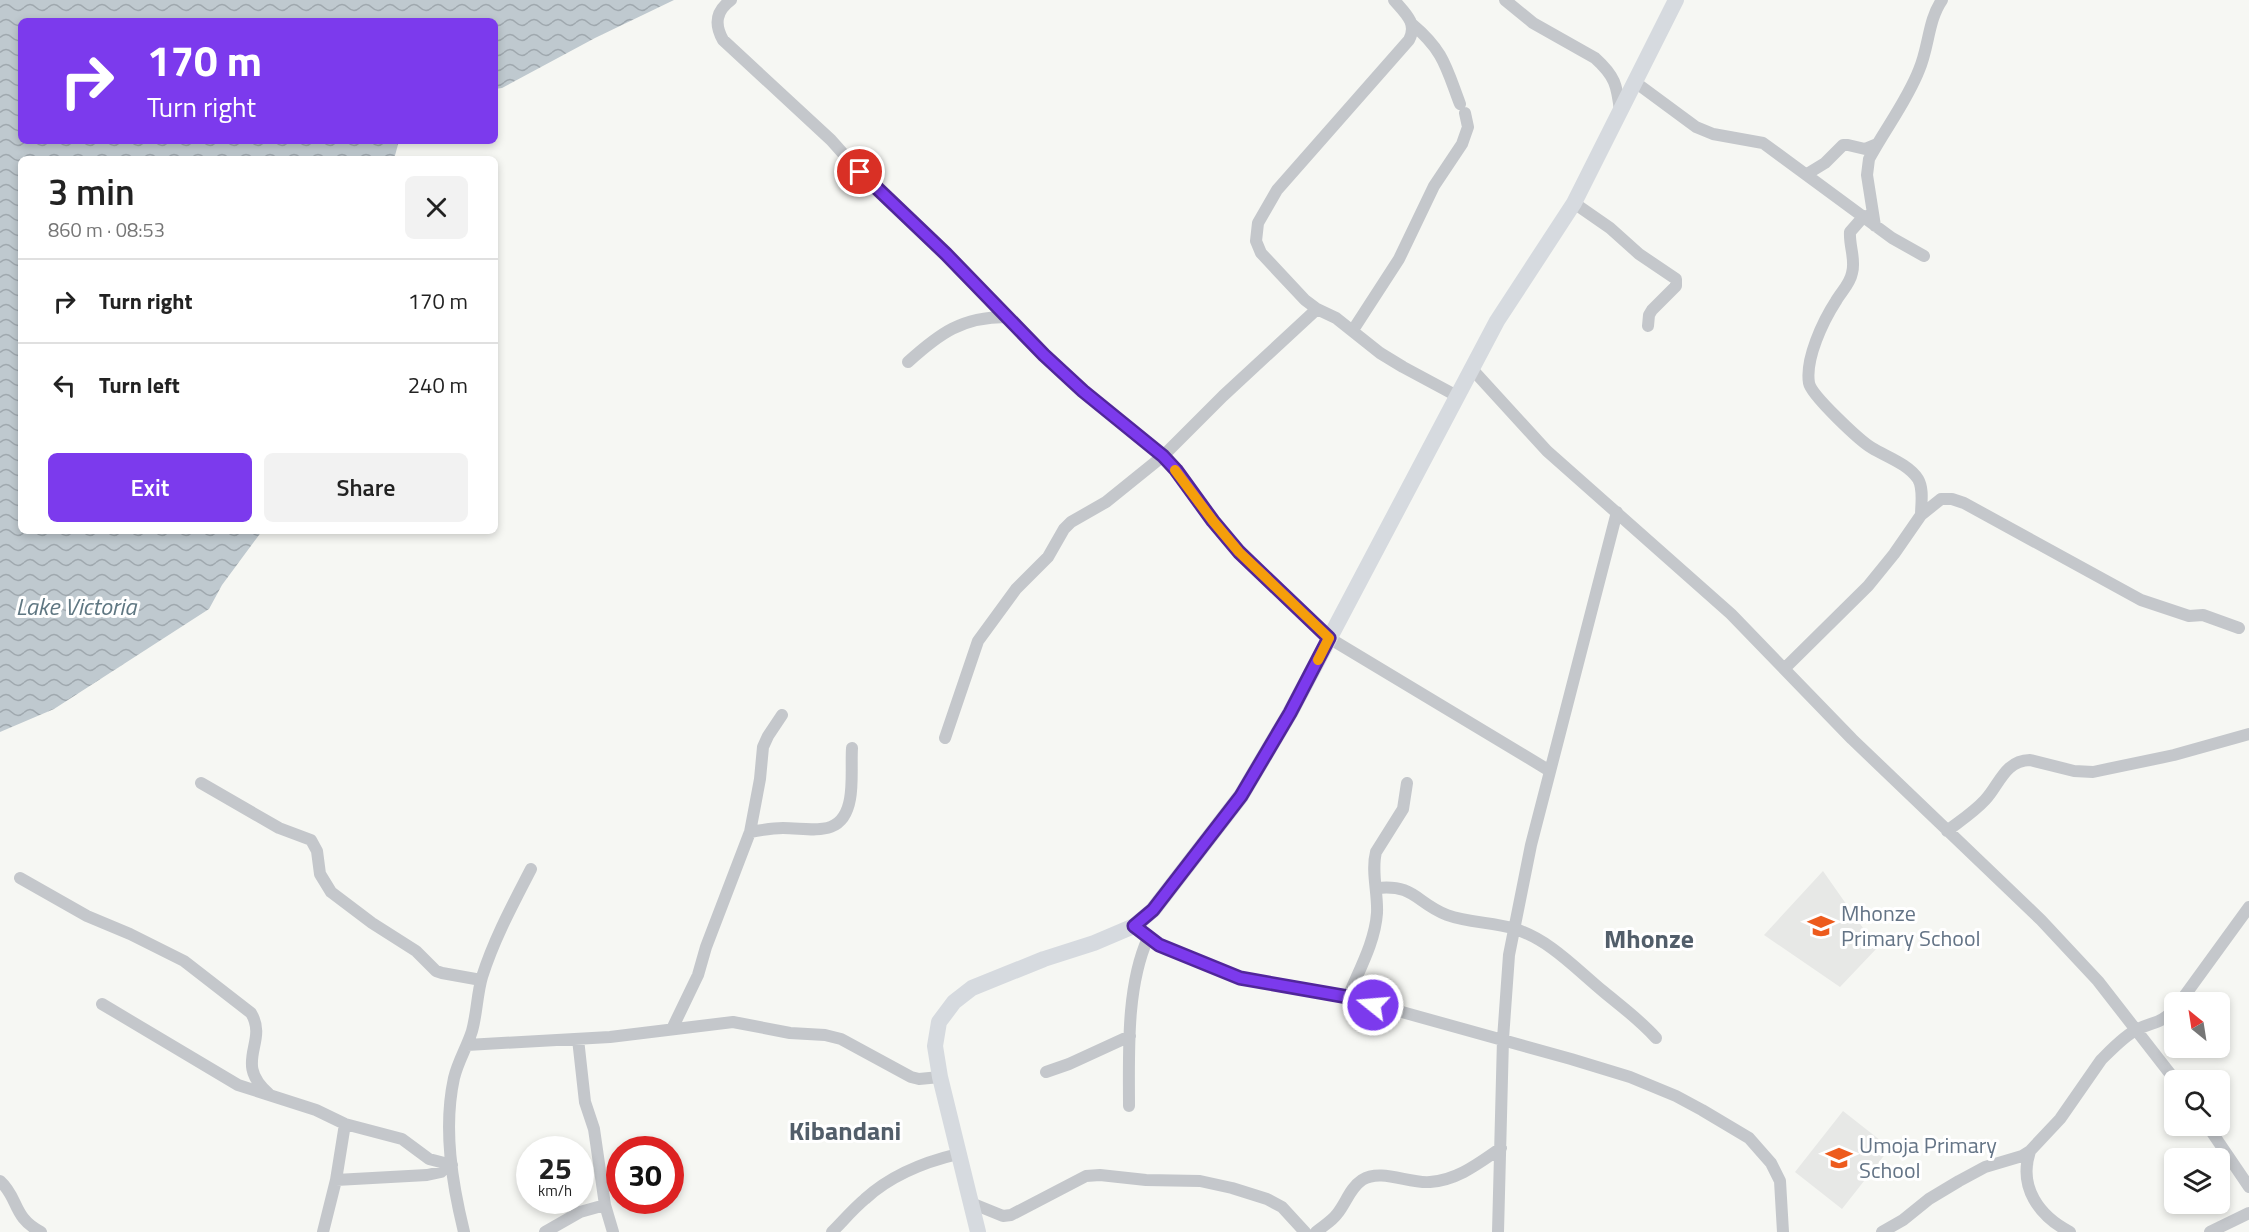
<!DOCTYPE html>
<html lang="en">
<head>
<meta charset="utf-8">
<style>
  :root { --surface:#fff; --page:#f2f2f2; --text:#222; --muted:#767676; --line:#e0e0e0; --accent:#7c3aed }
  body { margin:0; font-family:"Titillium Web",sans-serif; background:var(--page); color:var(--text); height:100vh; display:flex; flex-direction:column; font-size:22px; white-space:nowrap }
  * { box-sizing:border-box; margin:0 }
  p { font-size:20px; color:var(--muted) }
  .icon { flex:none; width:33px; height:33px; fill:none; stroke:currentColor; stroke-width:2; stroke-linecap:round; stroke-linejoin:round }
  .map { position:relative; flex:1; overflow:hidden }
  .sheet { position:absolute; left:18px; top:156px; width:480px; height:378px; display:flex; flex-direction:column; background:var(--surface); border-radius:9px; box-shadow:0 3px 9px #0003 }
  .sheet>* { flex:none }
  .top-card { position:absolute; left:18px; top:18px; width:480px; height:126px; border-radius:9px; box-shadow:0 3px 9px #0003; background:#7c3aed; color:#fff; overflow:hidden }
  .needle { width:39px; rotate:330deg }
  .buttons { position:absolute; left:2164px; top:992px; display:grid; gap:12px }
  .buttons a { display:grid; place-items:center; width:66px; height:66px; border-radius:9px; background:var(--surface); box-shadow:0 3px 9px #0003; font-size:30px }
  .speed { position:absolute; left:516px; top:1136px; display:flex; gap:12px; font-size:30px; font-weight:700; text-align:center }
  .speed>* { display:grid; place-content:center; width:78px; height:78px; border-radius:50%; background:var(--surface); box-shadow:0 3px 9px #0003; line-height:1 }
  .speed small { font-size:15px; font-weight:400 }
  .speed .limit { border:9px solid #d22; background:#fff; color:#111 }
  .pin { position:absolute; display:grid; place-items:center; width:51px; height:51px; color:#fff; margin:-26px; border:3px solid #fff; border-radius:50%; box-shadow:0 2px 6px #0007 }
  .me { position:absolute; width:66px; margin:-33px; rotate:287deg; stroke-linejoin:round; filter:drop-shadow(0 0 4px #0008) }
  .turn { display:flex; align-items:center; gap:21px; height:126px; padding:0 30px; font-size:27px }
  .turn .icon { width:78px; height:78px; stroke-width:2.5 }
  .turn b { display:block; font-size:42px; line-height:51px }
  .round { display:grid; place-items:center; flex:none; width:63px; height:63px; border-radius:9px; background:var(--page) }
  .headline { display:flex; align-items:center; justify-content:space-between; height:102px; padding:0 30px }
  h1 { font-size:36px; font-weight:600; line-height:45px }
  .button { display:flex; gap:12px; margin-top:auto; padding:12px 30px }
  .button a { flex:1; height:69px; border-radius:9px; background:var(--accent); color:#fff; font-size:24px; font-weight:600; line-height:69px; text-align:center }
  .button a+a { background:var(--page); color:var(--text) }
  ul { padding:0; list-style:none }
  li { display:flex; align-items:center; gap:18px; height:84px; padding:0 30px; border-top:2px solid var(--line) }
  li div { flex:1 }
  li b { display:block; font-size:22px }
  li em { font-style:normal }
  .map>svg:first-child { display:block }
  .built { fill:#e7e8e6 }
  .water { fill:url(#water-waves) }
  .lines { fill:none; stroke-linecap:round; stroke-linejoin:round }
  .minor { stroke:#c4c7cb; stroke-width:12 }
  .major { stroke:#d6dadf; stroke-width:16 }
  .route-casing { stroke:#51269a; stroke-width:15 }
  .route { stroke:#7c3aed; stroke-width:10 }
  .slow { stroke:#f59e0b; stroke-width:10 }
  .labels { text-anchor:middle; dominant-baseline:central; stroke-width:6; stroke-linejoin:round; paint-order:stroke }
  .poi-label { font-size:22px; fill:#647486; stroke:#fff; text-anchor:start }
  .water-label { font-size:24px; font-style:italic; fill:#5f7782; stroke:#fff }
  .quarter-label { font-size:26px; font-weight:bold; fill:#525e6a; stroke:#fff }
</style>
</head>
<body>
<div class="map">
<svg width="2249" height="1232" viewBox="0 0 2249 1232">
  <defs>
    <pattern id="water-waves" width="16" height="10" patternUnits="userSpaceOnUse" patternTransform="scale(1.5)"><rect width="16" height="10" fill="#bfc9cf"/><path d="M0 5q4-4 8 0t8 0" fill="none" stroke="#9fa8ae"/></pattern>
  </defs>
  <rect width="100%" height="100%" fill="#f6f7f3"/>
  <!-- built -->
  <path class="built" d="M 1823,871 L 1877,948 L 1840,987 L 1764,935 Z
    M 1843,1111 L 1890,1148 L 1842,1209 L 1795,1172 Z"/>
  <!-- water -->
  <path class="water" d="M 0,0 L 674,0 L 595,38 L 502,88 L 495,89 L 495,21 L 21,21 L 21,141 L 399,141 L 394,159 L 21,159 L 21,531 L 262,531 L 222,585 L 209,609 L 54,709 L 0,732 Z"/>
  <g class="lines">
    <!-- minor -->
    <path class="minor" d="M 731,0 C 716,11 714,24 723,40 L 831,140 L 863,176 L 946,254 L 1044,355 L 1083,391 L 1163,456 L 1176,470 L 1213,521 L 1239,552 L 1329,638 L 1550,771
      M 1394,0 C 1405,13 1418,23 1409,40 L 1277,190 L 1258,223 L 1256,241 L 1261,253 L 1305,300 L 1317,309 L 1336,318 L 1380,353 L 1403,367 L 1457,396
      M 1505,0 L 1533,23 L 1595,58 C 1615,76 1617,85 1620,111
      M 1412,24 C 1444,51 1446,67 1460,104
      M 1635,82 L 1696,127 L 1713,134 L 1763,143 L 1892,238 L 1924,256
      M 1807,174 L 1825,163 L 1843,145 L 1848,145 L 1865,149 L 1877,144
      M 1574,203 L 1610,228 L 1639,254 L 1676,279 L 1676,286 L 1652,310 L 1649,315 L 1648,326
      M 1864,216 L 1850,232 C 1849,246 1856,260 1852,273 C 1850,284 1841,292 1836,301 C 1823,321 1805,359 1809,383 C 1811,395 1860,441 1872,448 C 1887,457 1908,464 1918,479 C 1924,489 1921,504 1921,515
      M 1875,226 L 1867,175 L 1869,159 C 1885,129 1907,101 1919,70 C 1929,47 1928,20 1942,0
      M 1353,330 L 1399,259 L 1434,186 L 1462,144 L 1468,127 L 1465,113
      M 908,362 C 940,333 962,317 1006,317
      M 1472,369 L 1547,451 L 1731,614 L 1852,739 L 2041,920 L 2098,981 L 2175,1080
      M 1785,668 L 1868,586 L 1894,554 L 1921,515 L 1941,499 L 1952,499 L 1964,503 L 2141,600 L 2189,616 L 2203,615 L 2239,628
      M 945,738 L 978,641 L 1016,589 L 1048,557 L 1064,529 L 1071,522 L 1106,502 L 1163,456 L 1223,396 L 1317,309
      M 201,783 L 279,828 L 311,840 L 317,851 L 320,874 L 331,892 L 372,923 L 416,951 L 436,971 L 442,973 L 481,980
      M 1947,831 C 1960,821 1974,812 1985,800 C 2000,784 2004,761 2030,760 L 2074,771 L 2093,772 L 2174,755 L 2249,734
      M 750,832 C 761,830 772,828 783,828 C 812,828 843,839 850,799 C 853,783 851,764 852,748
      M 20,878 L 87,916 L 130,934 L 184,961 L 251,1013 C 269,1043 232,1062 269,1094
      M 1377,888 C 1415,884 1416,903 1447,915 C 1469,923 1493,922 1515,929 C 1550,940 1576,969 1604,992 C 1622,1007 1640,1020 1656,1038
      M 1134,926 L 1148,938 L 1159,945 L 1240,978 L 1348,997 L 1571,1059 L 1630,1077 L 1676,1096 L 1702,1110 L 1749,1138 L 1771,1163 L 1780,1181 L 1783,1232
      M 1348,997 C 1359,970 1375,942 1377,913 C 1378,893 1371,871 1376,852 L 1403,809 L 1407,783
      M 2180,1002 L 2249,907
      M 102,1004 L 238,1085 L 316,1110 L 345,1124 L 402,1139 L 429,1159 L 452,1165
      M 672,1029 L 698,975 L 706,947 L 750,832 L 760,779 L 763,747 L 768,736 L 782,715
      M 578,1039 L 585,1102 L 594,1129 L 605,1205 L 613,1232
      M 467,1045 L 610,1037 L 733,1022 L 790,1033 L 825,1035 L 841,1039 L 911,1077 L 919,1079 L 940,1077
      M 1046,1072 L 1069,1064 L 1130,1036
      M 1129,1106 C 1129,1053 1126,987 1148,938
      M 2207,1125 L 2249,1187
      M 2030,1151 C 2018,1187 2039,1216 2070,1232
      M 336,1180 L 427,1175 L 441,1172 L 448,1164
      M 0,1181 C 19,1198 12,1217 41,1232
      M 971,1203 L 1003,1216 L 1011,1215 L 1086,1176 L 1100,1175 L 1146,1180 L 1200,1181 L 1232,1188 L 1267,1199 L 1282,1207 L 1305,1232
      M 323,1232 L 336,1180 L 345,1124
      M 464,1232 C 452,1183 443,1128 454,1078 C 458,1061 467,1047 472,1031 C 477,1013 477,994 482,977 C 494,939 513,904 531,869
      M 545,1232 L 580,1212 L 605,1205
      M 832,1232 C 843,1221 853,1209 865,1199 C 891,1175 924,1162 958,1154
      M 1316,1232 C 1323,1226 1332,1221 1337,1214 C 1346,1203 1350,1188 1362,1180 C 1381,1168 1409,1184 1430,1182 C 1458,1180 1479,1163 1501,1148
      M 1498,1232 L 1503,1039 L 1509,955 L 1531,845 L 1617,512
      M 1882,1232 L 1903,1220 L 1929,1199 L 1959,1181 L 1985,1167 L 2022,1156 L 2030,1151 L 2060,1119 L 2101,1060 C 2111,1050 2125,1035 2138,1029 C 2155,1021 2160,1024 2175,1009
      M 2210,1232 L 2249,1213"/>
    <!-- major -->
    <path class="major" d="M 978,1232 L 940,1077 L 935,1046 L 939,1022 L 954,1002 L 972,988 L 1044,959 L 1094,943 L 1134,926 L 1153,910 L 1241,796 L 1290,713 L 1497,321 L 1574,203 L 1676,0"/>
  </g>
  <g class="lines">
    <!-- route casing -->
    <g class="route-casing">
      <path id="route" d="M 860,172 L 946,254 L 1044,355 L 1083,391 L 1163,456 L 1176,470 L 1213,521 L 1239,552 L 1329,638 L 1290,713 L 1241,796 L 1153,910 L 1134,926 L 1159,945 L 1240,978 L 1348,997 L 1373,1005"/>
    </g>
    <!-- route -->
    <use href="#route" class="route"/>
    <!-- slow -->
    <path class="slow" d="M 1175,470 L 1213,521 L 1239,552 L 1329,638 L 1318,660"/>
  </g>
  <!-- icons -->
  <defs>
    <g id="school-bare" transform="scale(2.07)"><path d="M0-5L7-2L0 1L-7-2ZM-4 1L0 2.5L4 1V4Q0 6-4 4Z" fill="#ed5b1d" stroke="#fff" stroke-width="2.5" paint-order="stroke"/></g>
  </defs>
  <g fill-rule="evenodd">
    <use href="#school-bare" x="1821" y="926"/>
    <use href="#school-bare" x="1839" y="1158"/>
  </g>
  <g class="labels">
    <!-- poi labels -->
    <g class="poi-label">
      <text x="1841" y="913">Mhonze<tspan x="1841" dy="25">Primary School</tspan></text>
      <text x="1859" y="1145">Umoja Primary<tspan x="1859" dy="25">School</tspan></text>
    </g>
    <!-- water labels -->
    <g class="water-label">
      <text x="76" y="606">Lake Victoria</text>
    </g>
    <!-- quarter labels -->
    <g class="quarter-label">
      <text x="1649" y="938">Mhonze</text>
      <text x="845" y="1130">Kibandani</text>
    </g>
  </g>
</svg>
<div class="buttons">
<a><svg class="needle" viewBox="-14 -14 28 28"><path d="M0-13l5 13h-10z" fill="#e53935"/><path d="M0 13l5-13h-10z" fill="#767676"/></svg></a>
<a><svg class="icon" aria-label="search" viewBox="0 0 24 24"><circle cx="10" cy="10" r="6"/><path d="M15 15l6 6"/></svg></a>
<a><svg class="icon" aria-label="layers" viewBox="0 0 24 24"><path d="M12 4l9 5-9 5-9-5zM3 14l9 5 9-5"/></svg></a>
</div>
<div class="speed"><div>25<small>km/h</small></div><div class="limit">30</div></div>
<div class="pin" style="left:860px;top:172px;background:#d93025"><svg class="icon" aria-label="arrive" viewBox="0 0 24 24"><path d="M6 21V4h12l-3 4 3 4H6"/></svg></div>
<svg class="me" style="left:1373px;top:1005px" viewBox="-20 -20 40 40"><circle r="17" fill="#7c3aed" stroke="#fff" stroke-width="3"/><path d="M0-11L8 9 0 5-8 9z" fill="#fff"/></svg>
<div class="top-card">
<div class="turn"><svg class="icon" aria-label="right" viewBox="0 0 24 24"><path d="M7 20v-9h11M14 6l5 5-5 5"/></svg><div><b>170 m</b>Turn right</div></div>
</div>
<section class="sheet">
<div class="headline"><div><h1>3 min</h1><p>860 m · 08:53</p></div><a class="round"><svg class="icon" aria-label="close" viewBox="0 0 24 24"><path d="M6 6l12 12M18 6L6 18"/></svg></a></div>
<ul>
<li><svg class="icon" aria-label="right" viewBox="0 0 24 24"><path d="M7 20v-9h11M14 6l5 5-5 5"/></svg><div><b>Turn right</b></div><em>170 m</em></li>
<li><svg class="icon" aria-label="left" viewBox="0 0 24 24"><path d="M17 20v-9H6M10 6l-5 5 5 5"/></svg><div><b>Turn left</b></div><em>240 m</em></li>
</ul>
<div class="button"><a>Exit</a><a>Share</a></div>
</section>
</div>
</body>
</html>
